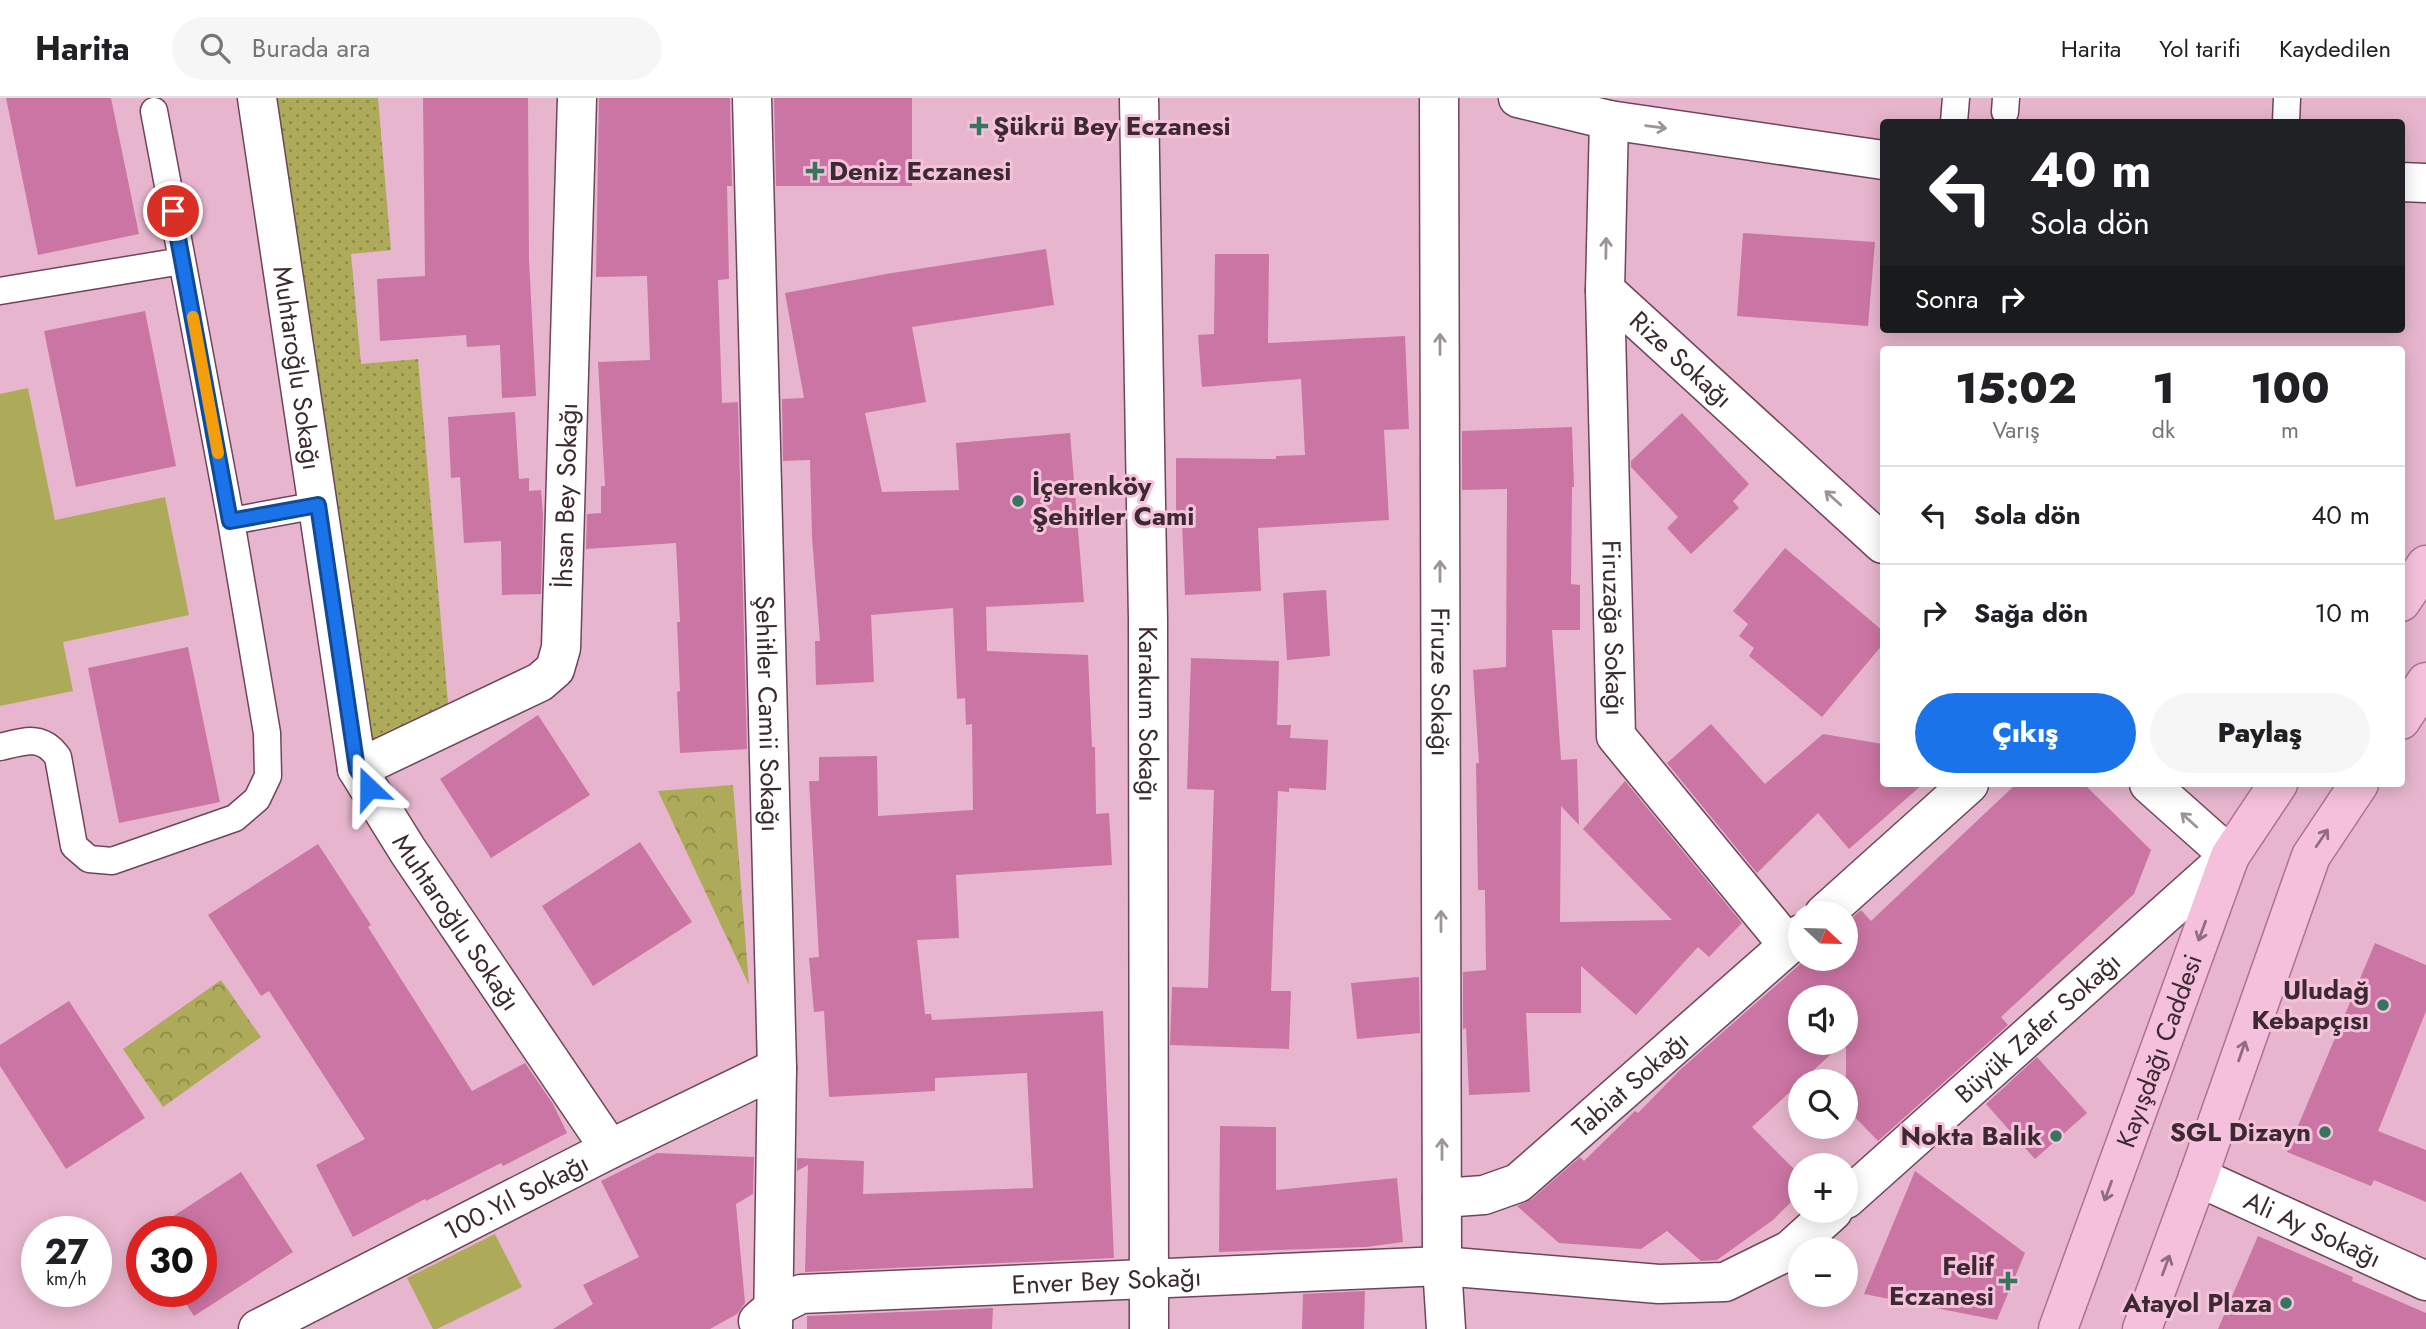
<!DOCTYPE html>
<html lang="tr">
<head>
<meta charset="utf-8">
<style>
  :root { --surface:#fff; --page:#f6f6f6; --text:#202124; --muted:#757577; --line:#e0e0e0; --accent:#1a73e8 }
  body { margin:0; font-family:Jost,sans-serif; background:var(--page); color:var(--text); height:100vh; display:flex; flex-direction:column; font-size:26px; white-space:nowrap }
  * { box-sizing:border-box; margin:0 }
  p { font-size:23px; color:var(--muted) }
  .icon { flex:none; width:38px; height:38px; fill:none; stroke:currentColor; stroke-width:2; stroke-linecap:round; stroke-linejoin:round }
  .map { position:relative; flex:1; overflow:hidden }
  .panel { position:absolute; left:1880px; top:248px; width:525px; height:441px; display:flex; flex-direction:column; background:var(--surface); border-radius:7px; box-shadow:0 4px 18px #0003 }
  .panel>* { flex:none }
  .guide { position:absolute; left:1880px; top:21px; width:525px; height:214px; border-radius:7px; box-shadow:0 4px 18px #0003; background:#202124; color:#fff; overflow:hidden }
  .needle { width:46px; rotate:112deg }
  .buttons { position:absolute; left:1788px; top:803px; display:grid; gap:14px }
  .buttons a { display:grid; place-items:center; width:70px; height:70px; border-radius:50%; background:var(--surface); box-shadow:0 4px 18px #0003; font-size:35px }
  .speed { position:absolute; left:21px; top:1118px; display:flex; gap:14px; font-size:35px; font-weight:700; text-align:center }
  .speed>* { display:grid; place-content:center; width:91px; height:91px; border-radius:50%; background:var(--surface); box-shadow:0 4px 18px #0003; line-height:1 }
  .speed small { font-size:18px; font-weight:400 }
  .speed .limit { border:10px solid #d22; background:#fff; color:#111 }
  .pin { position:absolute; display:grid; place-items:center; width:60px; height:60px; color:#fff; margin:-30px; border:4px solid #fff; border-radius:50%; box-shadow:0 2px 7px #0007 }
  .me { position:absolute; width:77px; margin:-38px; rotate:337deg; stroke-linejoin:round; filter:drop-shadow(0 0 5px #0008) }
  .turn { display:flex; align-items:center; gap:24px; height:147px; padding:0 35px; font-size:32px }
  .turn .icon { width:91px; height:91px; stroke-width:2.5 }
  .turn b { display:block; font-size:49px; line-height:60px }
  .then { display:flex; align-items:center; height:66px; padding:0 35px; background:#0003; gap:14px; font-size:26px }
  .eta { display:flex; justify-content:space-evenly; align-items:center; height:119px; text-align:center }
  .eta b { font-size:42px; font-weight:800; line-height:49px }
  .button { display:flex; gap:14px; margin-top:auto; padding:14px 35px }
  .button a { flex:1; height:80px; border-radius:42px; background:var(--accent); color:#fff; font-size:28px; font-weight:800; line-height:80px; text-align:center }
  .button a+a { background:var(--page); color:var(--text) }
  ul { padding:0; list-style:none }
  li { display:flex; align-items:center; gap:21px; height:98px; padding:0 35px; border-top:2px solid var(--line) }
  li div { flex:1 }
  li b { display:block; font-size:26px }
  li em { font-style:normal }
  header { display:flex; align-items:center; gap:42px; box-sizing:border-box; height:98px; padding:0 35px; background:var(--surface); border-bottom:2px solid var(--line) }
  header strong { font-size:33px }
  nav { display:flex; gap:38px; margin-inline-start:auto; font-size:24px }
  .search { width:490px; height:63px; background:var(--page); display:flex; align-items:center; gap:18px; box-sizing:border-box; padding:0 24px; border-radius:38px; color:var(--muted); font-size:26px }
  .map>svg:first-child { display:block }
  .green { fill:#adaa59 }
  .forest { fill:url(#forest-crowns) }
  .park { fill:url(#park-dots) }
  .building { fill:#cb75a4 }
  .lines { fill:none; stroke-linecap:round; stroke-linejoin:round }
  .lane-casing { stroke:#6e455b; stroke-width:29 }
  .street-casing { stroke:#6e455b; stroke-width:41 }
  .secondary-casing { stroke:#6e455b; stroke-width:41 }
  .primary-casing { stroke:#b07092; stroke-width:41 }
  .lane { stroke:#fff; stroke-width:26 }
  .street { stroke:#fff; stroke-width:38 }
  .secondary { stroke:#fff; stroke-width:38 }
  .primary { stroke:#f5c0dc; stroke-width:38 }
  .oneway { stroke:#9e9498 }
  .oneway2 { stroke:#8f6d7e }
  .route-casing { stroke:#114b97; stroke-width:18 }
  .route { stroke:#1a73e8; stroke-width:12 }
  .slow { stroke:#f59e0b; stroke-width:12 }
  .poi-dot { fill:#39755e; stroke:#f4c2db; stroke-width:2.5 }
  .labels { text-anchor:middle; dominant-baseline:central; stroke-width:6; stroke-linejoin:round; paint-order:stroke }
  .poi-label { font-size:26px; font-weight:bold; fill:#3c2932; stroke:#f4c2db; text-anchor:end }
  .street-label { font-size:26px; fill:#3c2932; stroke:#f4c2db }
</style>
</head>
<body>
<header>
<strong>Harita</strong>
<div class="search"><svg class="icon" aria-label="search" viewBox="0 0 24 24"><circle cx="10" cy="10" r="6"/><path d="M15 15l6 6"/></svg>Burada ara</div>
<nav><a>Harita</a><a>Yol tarifi</a><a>Kaydedilen</a></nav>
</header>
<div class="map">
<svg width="2426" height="1231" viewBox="0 0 2426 1231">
  <defs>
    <pattern id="forest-crowns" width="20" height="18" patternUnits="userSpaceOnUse" patternTransform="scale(1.75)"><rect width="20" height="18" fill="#adaa59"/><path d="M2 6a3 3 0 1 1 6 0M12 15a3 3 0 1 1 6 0" fill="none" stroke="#8e8a4a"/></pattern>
    <pattern id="park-dots" width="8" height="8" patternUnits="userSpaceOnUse" patternTransform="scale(1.75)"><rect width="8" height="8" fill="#adaa59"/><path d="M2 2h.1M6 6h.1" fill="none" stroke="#8e8a4a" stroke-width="1.8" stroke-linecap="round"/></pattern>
  </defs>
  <rect width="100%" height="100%" fill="#e7b6ce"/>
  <!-- green -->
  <path class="green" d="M 28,290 L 55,422 L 165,399 L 189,517 L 63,544 L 73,593 L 0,608 L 0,296 Z
    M 495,1136 L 522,1189 L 437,1231 L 433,1231 L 407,1180 Z"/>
  <!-- forest -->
  <path class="forest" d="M 733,687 L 749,887 L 658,693 Z
    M 221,882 L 261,939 L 163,1009 L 123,951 Z"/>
  <!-- park -->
  <path class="park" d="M 240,0 L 378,0 L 391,152 L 351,156 L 361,266 L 418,261 L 449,616 L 357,671 Z"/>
  <!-- building -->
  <path class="building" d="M 6,0 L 111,0 L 139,136 L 38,157 Z
    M 423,0 L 528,0 L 529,161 L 536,298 L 502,300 L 500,247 L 467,249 L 466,237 L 380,243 L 377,181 L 425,178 Z
    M 599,0 L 730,0 L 732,88 L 727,88 L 729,181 L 718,182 L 722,305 L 738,304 L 747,651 L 680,655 L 677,594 L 680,593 L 677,524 L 680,524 L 676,445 L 586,451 L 587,416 L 601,415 L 601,388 L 605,388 L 598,264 L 650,262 L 647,178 L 596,179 Z
    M 774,0 L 912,0 L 912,88 L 776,88 Z
    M 1743,135 L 1875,144 L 1868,228 L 1737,218 Z
    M 1046,151 L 1054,207 L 912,229 L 926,304 L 865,315 L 882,394 L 959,392 L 956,345 L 1070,335 L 1084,504 L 986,509 L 987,553 L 1088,557 L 1092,649 L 1095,649 L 1096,716 L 1109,715 L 1112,767 L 956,777 L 959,840 L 917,842 L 925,916 L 931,916 L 932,922 L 1103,913 L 1114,1160 L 805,1174 L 808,1067 L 797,1073 L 797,1060 L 864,1063 L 863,1096 L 1033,1090 L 1027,975 L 935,980 L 935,993 L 829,999 L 824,913 L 814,914 L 809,860 L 819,859 L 809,683 L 819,683 L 819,659 L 877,658 L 878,718 L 973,712 L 972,626 L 966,627 L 965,600 L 957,601 L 953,510 L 871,517 L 874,584 L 816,587 L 815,543 L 820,543 L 812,439 L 810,362 L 783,363 L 782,301 L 804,300 L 785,195 L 886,176 Z
    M 1215,156 L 1269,156 L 1268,245 L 1405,238 L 1409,331 L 1384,332 L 1389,422 L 1258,430 L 1261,493 L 1185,497 L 1182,423 L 1176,423 L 1176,360 L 1276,361 L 1276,358 L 1305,357 L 1301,281 L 1202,289 L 1198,237 L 1214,236 Z
    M 145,213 L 176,368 L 76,389 L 44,233 Z
    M 515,314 L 519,381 L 529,380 L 529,393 L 541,392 L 543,417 L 541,496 L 502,497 L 501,443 L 464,445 L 460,379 L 451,380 L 448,319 Z
    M 1682,315 L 1749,386 L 1733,403 L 1739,410 L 1691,456 L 1667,430 L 1678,419 L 1631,369 L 1631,363 Z
    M 1572,329 L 1574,389 L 1572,389 L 1571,486 L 1580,487 L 1580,532 L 1552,532 L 1561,662 L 1577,661 L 1579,727 L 1561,708 L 1560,824 L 1672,822 L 1583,731 L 1625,683 L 1742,825 L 1709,859 L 1698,849 L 1636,917 L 1581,868 L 1581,915 L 1526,915 L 1530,994 L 1469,997 L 1466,930 L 1463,931 L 1463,874 L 1486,872 L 1485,792 L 1478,792 L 1476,665 L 1479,665 L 1473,572 L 1506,569 L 1507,391 L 1462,392 L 1462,333 Z
    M 1785,450 L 1883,533 L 1883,546 L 1822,619 L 1749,558 L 1754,550 L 1739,538 L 1748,526 L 1733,513 Z
    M 1326,492 L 1330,558 L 1287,562 L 1283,495 Z
    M 188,549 L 220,704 L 119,725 L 88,570 Z
    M 1191,560 L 1279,563 L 1277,627 L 1291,627 L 1290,640 L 1328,642 L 1326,692 L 1289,690 L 1289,694 L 1278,693 L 1271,893 L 1291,893 L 1289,951 L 1170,947 L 1172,889 L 1208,890 L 1214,692 L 1187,691 Z
    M 538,617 L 590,697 L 491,760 L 440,681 Z
    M 1711,626 L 1765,686 L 1823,636 L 1883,646 L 1883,686 L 1923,686 L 1849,751 L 1818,715 L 1757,775 L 1667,665 Z
    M 2016,686 L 2084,686 L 2151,752 L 2134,796 L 2001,919 L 2008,927 L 1878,1043 L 1846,1010 L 1846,900 L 1801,900 L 1801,945 L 1843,945 L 1752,1029 L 1801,1078 L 1801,1094 L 1773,1122 L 1717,1162 L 1701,1163 L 1667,1133 L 1641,1151 L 1559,1145 L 1517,1108 L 1532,1101 L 1580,1059 L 1584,1063 L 1635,1013 L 1638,1015 L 1681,971 L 1806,861 L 1846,861 L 1846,825 L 1861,812 L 1871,823 Z
    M 640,744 L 692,824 L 593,888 L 542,808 Z
    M 318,746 L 371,827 L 368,829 L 472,993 L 525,965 L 553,1006 L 567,1035 L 503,1068 L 501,1065 L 426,1103 L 425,1101 L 353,1139 L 316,1067 L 365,1041 L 269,893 L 261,898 L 208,817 Z
    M 2375,845 L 2426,867 L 2426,913 L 2378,1033 L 2426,1052 L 2426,1104 L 2374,1082 L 2371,1088 L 2287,1054 Z
    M 1419,879 L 1420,935 L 1357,941 L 1351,885 Z
    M 69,903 L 145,1020 L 66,1071 L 0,968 L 0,947 Z
    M 2037,959 L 2087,1015 L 2035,1061 L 1986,1006 Z
    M 1220,1028 L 1276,1029 L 1276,1092 L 1397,1080 L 1403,1144 L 1366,1149 L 1219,1154 Z
    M 657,1055 L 754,1059 L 753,1096 L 736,1106 L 745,1205 L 737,1216 L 710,1231 L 553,1231 L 593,1206 L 583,1187 L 639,1159 L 601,1083 Z
    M 1915,1073 L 2025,1155 L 1997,1222 L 1864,1196 Z
    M 241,1074 L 293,1154 L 194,1218 L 178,1194 L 201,1194 L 201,1134 L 149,1134 Z
    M 2258,1138 L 2353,1179 L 2352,1183 L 2426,1215 L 2426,1231 L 2218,1231 Z
    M 1365,1193 L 1364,1231 L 1302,1231 L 1303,1196 Z
    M 993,1210 L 992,1231 L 807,1231 L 807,1218 Z"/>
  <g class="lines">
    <!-- lane casing -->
    <g class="lane-casing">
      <path id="lane" d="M 154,13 L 231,423 L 318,407
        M 2005,14 L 2006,0
        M 1954,24 L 1956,0
        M 2286,24 L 2287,0
        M 0,193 L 182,163
        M 0,649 C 25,643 42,636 58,659 L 74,748 L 89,761 L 112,763 L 235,720 L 257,701 L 268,678 L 267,635 L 231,423"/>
    </g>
    <!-- street casing -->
    <g class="street-casing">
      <g id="street">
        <path id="s1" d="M 257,0 L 357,671 L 408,753 L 610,1051"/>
        <path id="s2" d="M 752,0 L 777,970 L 773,1231"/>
        <path id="s3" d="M 1139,0 L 1148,522 L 1149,1231"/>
        <path id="s4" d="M 1439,0 L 1442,1168 L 1446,1231"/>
        <path id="s5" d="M 1609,22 L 1605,192 L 1883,446"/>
        <path id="s6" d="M 1605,192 L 1616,638 L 1788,847"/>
        <path id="s7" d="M 357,671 L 540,584 L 555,571 L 561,550 L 577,0"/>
        <path d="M 1824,816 L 1969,686"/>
        <path id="s8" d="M 2198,1079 L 2426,1183"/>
        <path id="s9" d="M 1442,1100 L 1484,1097 L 1518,1085 L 1801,836"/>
        <path id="s10" d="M 1846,1101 L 2230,758 L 2149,686"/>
        <path id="s11" d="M 758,1223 L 773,1210 L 801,1196 L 1442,1168 L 1659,1186 L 1725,1184 L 1790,1152 L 1833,1113"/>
        <path id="s12" d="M 258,1231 L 610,1051 L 777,970"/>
      </g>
    </g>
    <!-- secondary casing -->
    <g class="secondary-casing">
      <path id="secondary" d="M 1518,0 L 1609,22 L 1883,62
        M 2401,84 L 2426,85"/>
    </g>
    <!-- primary casing -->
    <g class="primary-casing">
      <g id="primary">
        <path d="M 2401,504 L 2426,467"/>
        <path d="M 2401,622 L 2426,584"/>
        <path id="s13" d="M 2058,1231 L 2230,758 L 2278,686"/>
        <path d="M 2142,1231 L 2198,1079 L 2311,758 L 2359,686"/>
      </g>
    </g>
    <!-- lane -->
    <use href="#lane" class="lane"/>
    <!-- street -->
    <use href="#street" class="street"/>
    <!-- secondary -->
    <use href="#secondary" class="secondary"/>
    <!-- primary -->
    <use href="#primary" class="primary"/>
  </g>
  <!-- one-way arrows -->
  <defs><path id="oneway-shaft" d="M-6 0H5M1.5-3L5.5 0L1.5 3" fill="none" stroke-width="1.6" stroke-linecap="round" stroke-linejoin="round" transform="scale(1.75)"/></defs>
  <g class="oneway">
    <use href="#oneway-shaft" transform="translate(1656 29) rotate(8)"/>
    <use href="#oneway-shaft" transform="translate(1606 150) rotate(-89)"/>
    <use href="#oneway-shaft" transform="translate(1440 246) rotate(-90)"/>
    <use href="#oneway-shaft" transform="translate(1833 400) rotate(-138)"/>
    <use href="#oneway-shaft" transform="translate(1440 473) rotate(-90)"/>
    <use href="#oneway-shaft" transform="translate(2189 722) rotate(-138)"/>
    <use href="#oneway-shaft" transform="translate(1441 823) rotate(-90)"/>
    <use href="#oneway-shaft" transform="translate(1442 1051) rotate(-90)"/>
  </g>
  <g class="oneway2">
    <use href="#oneway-shaft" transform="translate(2322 740) rotate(-56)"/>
    <use href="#oneway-shaft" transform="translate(2202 833) rotate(110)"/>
    <use href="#oneway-shaft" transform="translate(2242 953) rotate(-71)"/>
    <use href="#oneway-shaft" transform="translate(2108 1093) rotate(110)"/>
    <use href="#oneway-shaft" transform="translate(2166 1167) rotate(-70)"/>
  </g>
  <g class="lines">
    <!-- route casing -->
    <g class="route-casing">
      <path id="route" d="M 173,113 L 230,423 L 318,407 L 357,671 L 369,690"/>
    </g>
    <!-- route -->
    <use href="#route" class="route"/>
    <!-- slow -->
    <path class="slow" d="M 193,219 L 218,355"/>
  </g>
  <!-- markers -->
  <g class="poi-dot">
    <path d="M975.5 17.5h7v7h7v7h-7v7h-7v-7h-7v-7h7z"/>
    <path d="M811.5 62.5h7v7h7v7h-7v7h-7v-7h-7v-7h7z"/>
    <circle cx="1018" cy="403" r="7"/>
    <circle cx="2383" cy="907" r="7"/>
    <circle cx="2325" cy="1034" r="7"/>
    <circle cx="2056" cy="1038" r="7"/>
    <path d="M2004.5 1172.5h7v7h7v7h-7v7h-7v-7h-7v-7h7z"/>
    <circle cx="2286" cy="1205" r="7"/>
  </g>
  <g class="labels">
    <!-- poi labels -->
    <g class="poi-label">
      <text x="993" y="28" text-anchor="start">Şükrü Bey Eczanesi</text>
      <text x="829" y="73" text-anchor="start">Deniz Eczanesi</text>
      <text x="1032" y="388" text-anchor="start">İçerenköy<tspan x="1032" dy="30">Şehitler Cami</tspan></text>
      <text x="2369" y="892">Uludağ<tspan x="2369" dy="30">Kebapçısı</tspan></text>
      <text x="2311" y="1034">SGL Dizayn</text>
      <text x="2042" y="1038">Nokta Balık</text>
      <text x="1994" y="1168">Felif<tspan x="1994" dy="30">Eczanesi</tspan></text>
      <text x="2272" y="1205">Atayol Plaza</text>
    </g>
    <!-- street labels -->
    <g class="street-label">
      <text stroke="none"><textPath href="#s5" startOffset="273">Rize Sokağı</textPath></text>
      <text stroke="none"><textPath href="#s1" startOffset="273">Muhtaroğlu Sokağı</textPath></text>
      <text stroke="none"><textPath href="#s7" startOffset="397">İhsan Bey Sokağı</textPath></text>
      <text stroke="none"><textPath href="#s6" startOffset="338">Firuzağa Sokağı</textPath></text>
      <text stroke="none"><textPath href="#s4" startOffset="584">Firuze Sokağı</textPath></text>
      <text stroke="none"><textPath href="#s2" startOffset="616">Şehitler Camii Sokağı</textPath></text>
      <text stroke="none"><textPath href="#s3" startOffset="616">Karakum Sokağı</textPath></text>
      <text stroke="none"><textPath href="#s1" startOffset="861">Muhtaroğlu Sokağı</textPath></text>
      <text stroke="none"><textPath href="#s10" startOffset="257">Büyük Zafer Sokağı</textPath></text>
      <text stroke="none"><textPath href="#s13" startOffset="296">Kayışdağı Caddesi</textPath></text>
      <text stroke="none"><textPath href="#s9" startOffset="228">Tabiat Sokağı</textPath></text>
      <text stroke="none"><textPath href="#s12" startOffset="290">100.Yıl Sokağı</textPath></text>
      <text stroke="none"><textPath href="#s8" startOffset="126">Ali Ay Sokağı</textPath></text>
      <text stroke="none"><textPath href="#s11" startOffset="357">Enver Bey Sokağı</textPath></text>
    </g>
  </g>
</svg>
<div class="buttons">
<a><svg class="needle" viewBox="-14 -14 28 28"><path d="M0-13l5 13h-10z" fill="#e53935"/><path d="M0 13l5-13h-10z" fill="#757577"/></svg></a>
<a><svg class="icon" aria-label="sound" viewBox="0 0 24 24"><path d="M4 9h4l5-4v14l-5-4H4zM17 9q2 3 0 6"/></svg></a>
<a><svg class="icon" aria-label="search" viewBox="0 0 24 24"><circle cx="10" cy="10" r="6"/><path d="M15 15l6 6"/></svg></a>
<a>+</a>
<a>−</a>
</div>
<div class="speed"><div>27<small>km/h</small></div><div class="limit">30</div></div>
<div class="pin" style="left:173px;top:113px;background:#d93025"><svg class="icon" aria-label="arrive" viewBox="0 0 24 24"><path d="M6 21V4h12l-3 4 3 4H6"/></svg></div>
<svg class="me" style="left:369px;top:690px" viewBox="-20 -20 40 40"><path d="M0-17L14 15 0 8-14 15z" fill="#1a73e8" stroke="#fff" stroke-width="4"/></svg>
<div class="guide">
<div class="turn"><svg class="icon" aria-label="left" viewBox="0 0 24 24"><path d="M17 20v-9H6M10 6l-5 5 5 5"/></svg><div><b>40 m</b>Sola dön</div></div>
<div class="then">Sonra<svg class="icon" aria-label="right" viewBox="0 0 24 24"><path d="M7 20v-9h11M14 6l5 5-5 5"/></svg></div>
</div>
<section class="panel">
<div class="eta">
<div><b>15:02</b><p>Varış</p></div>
<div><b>1</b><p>dk</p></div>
<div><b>100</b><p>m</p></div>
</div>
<ul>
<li><svg class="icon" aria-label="left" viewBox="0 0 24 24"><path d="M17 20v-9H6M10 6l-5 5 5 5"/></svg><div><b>Sola dön</b></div><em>40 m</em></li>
<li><svg class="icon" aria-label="right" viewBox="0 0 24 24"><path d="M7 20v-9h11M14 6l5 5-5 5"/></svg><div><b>Sağa dön</b></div><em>10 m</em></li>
</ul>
<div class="button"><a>Çıkış</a><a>Paylaş</a></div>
</section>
</div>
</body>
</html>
